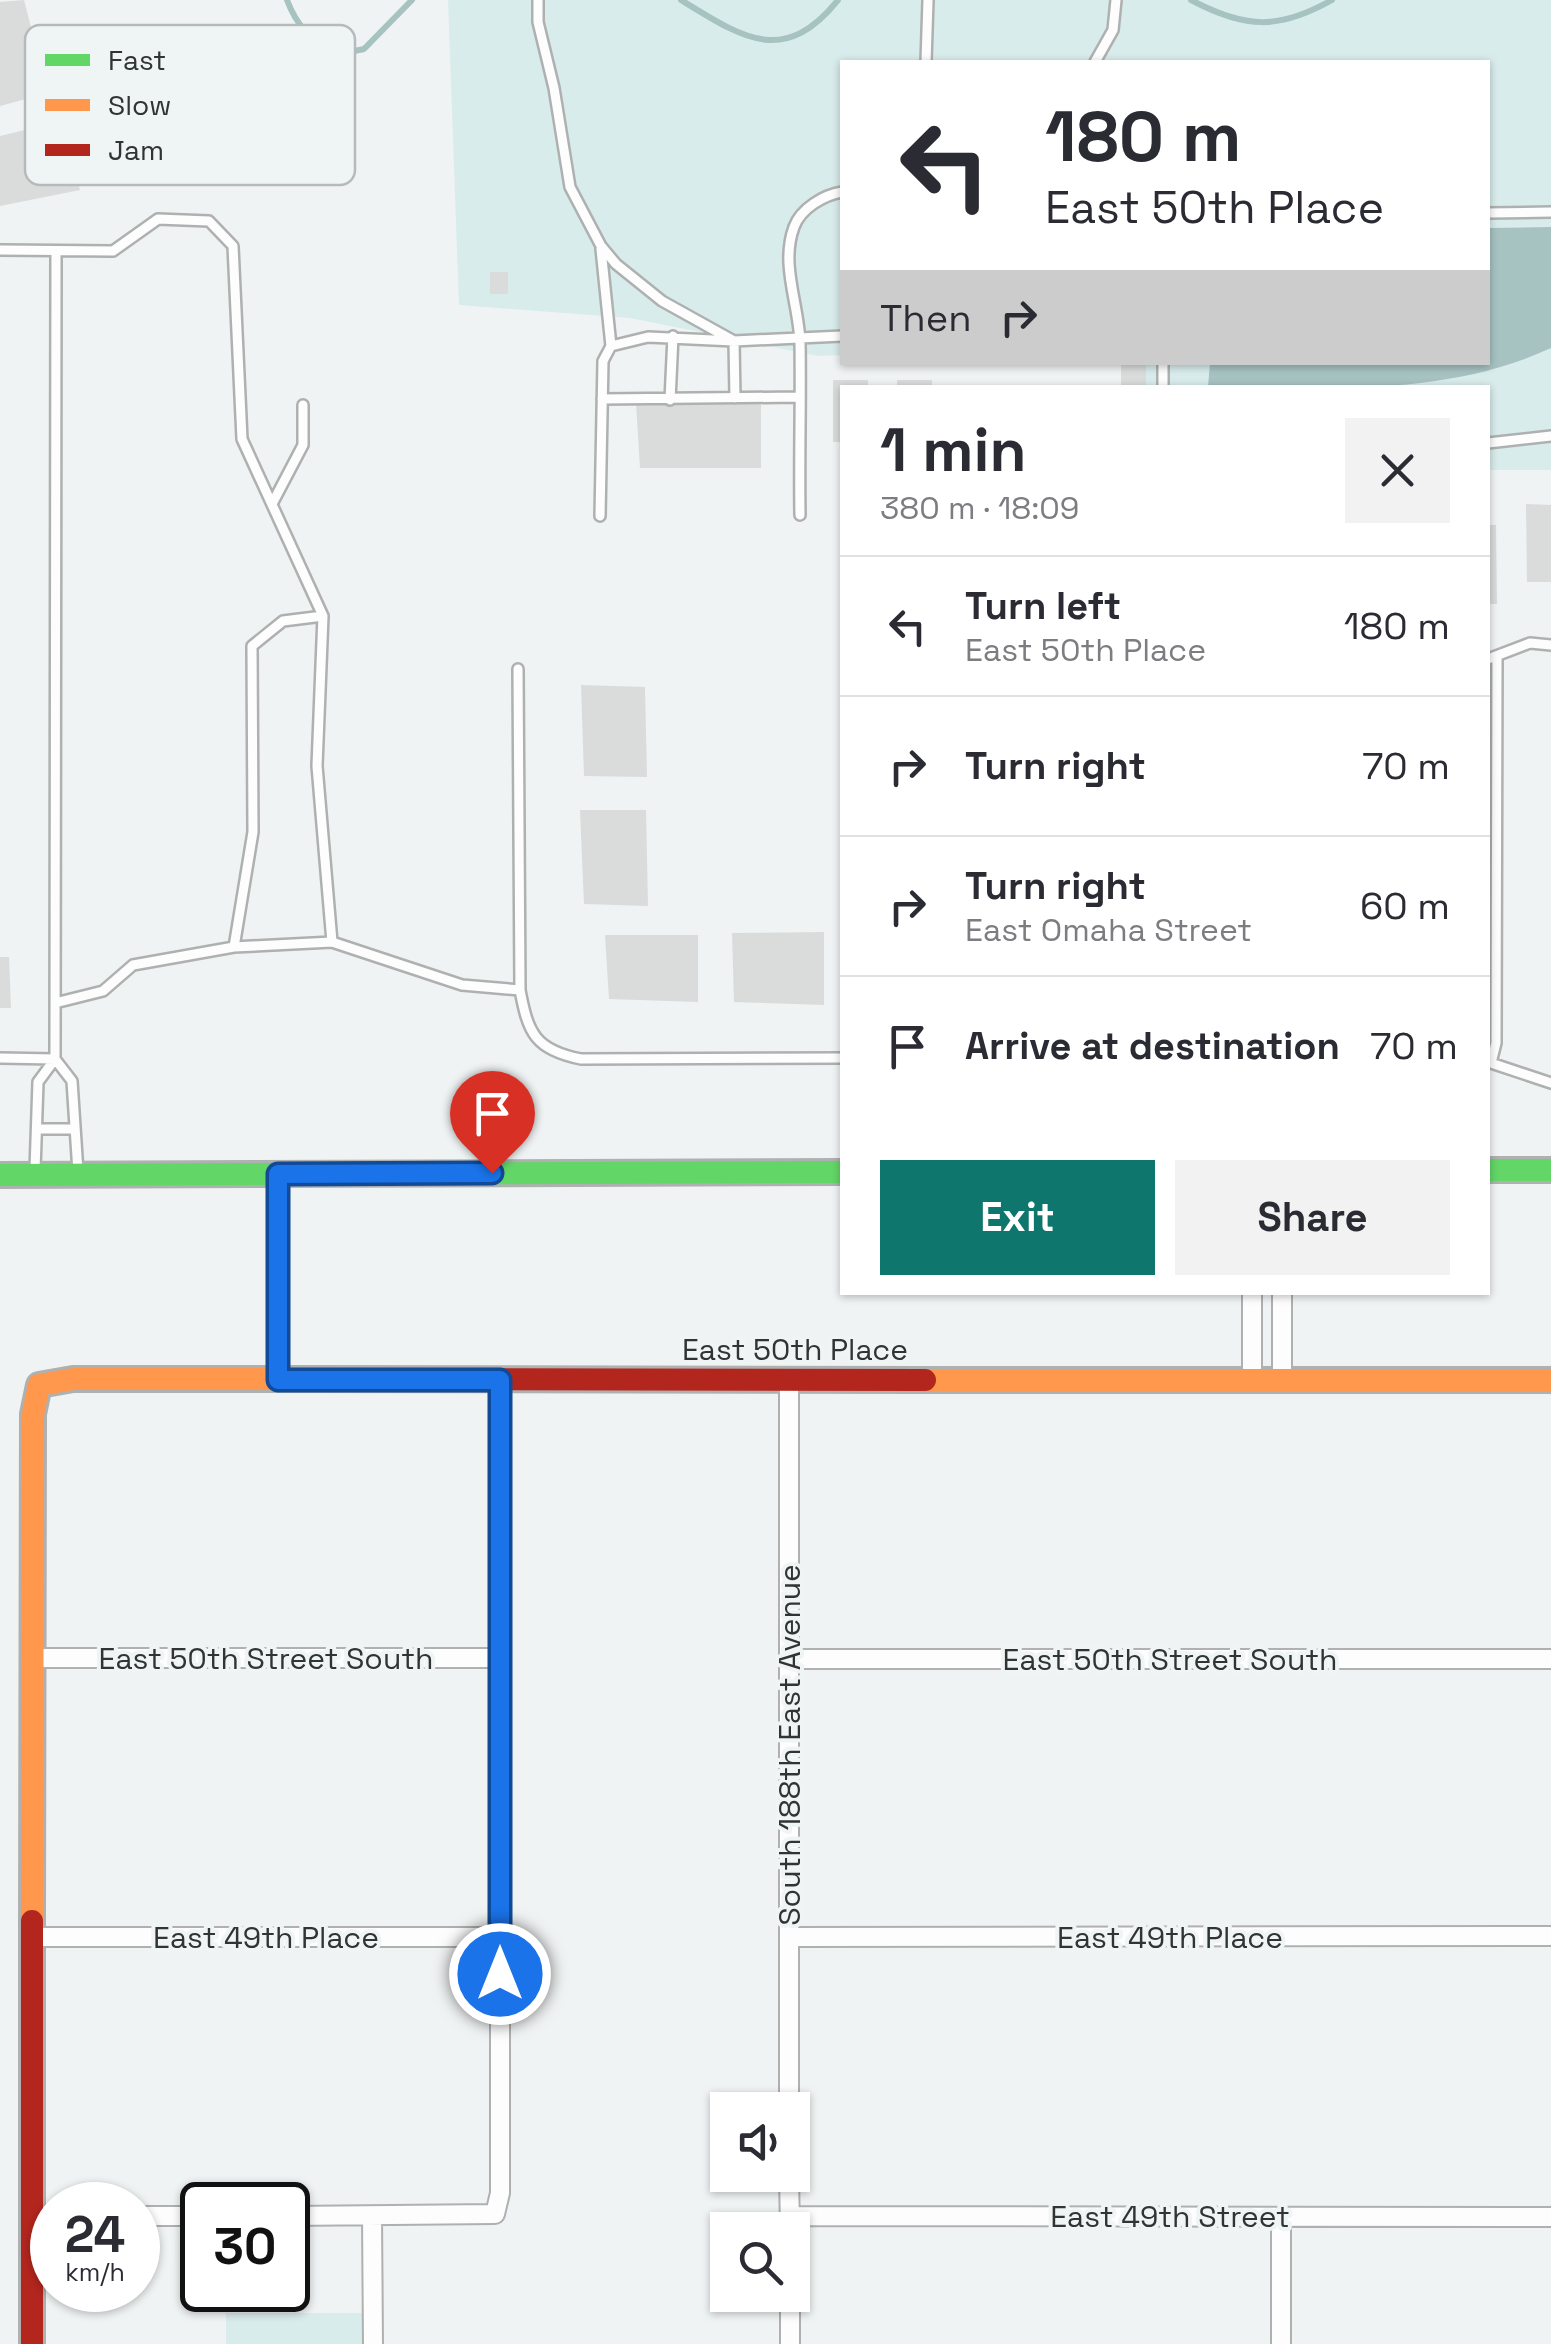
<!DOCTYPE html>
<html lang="en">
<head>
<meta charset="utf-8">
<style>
  :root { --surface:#fff; --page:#f2f2f3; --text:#2b2b33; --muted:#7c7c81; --line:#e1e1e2; --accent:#0f766e }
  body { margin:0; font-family:"Space Grotesk",sans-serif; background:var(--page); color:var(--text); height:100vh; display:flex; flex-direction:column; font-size:38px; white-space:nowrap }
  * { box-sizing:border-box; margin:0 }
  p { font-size:32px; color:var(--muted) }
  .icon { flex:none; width:55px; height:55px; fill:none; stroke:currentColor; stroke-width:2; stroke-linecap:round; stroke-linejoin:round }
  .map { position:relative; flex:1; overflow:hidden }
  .panel { position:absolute; left:840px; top:385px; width:650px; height:910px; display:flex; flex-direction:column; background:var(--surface); border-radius:0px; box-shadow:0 2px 8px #0004 }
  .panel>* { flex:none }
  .banner { position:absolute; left:840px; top:60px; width:650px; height:305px; border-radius:0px; box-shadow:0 2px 8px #0004; background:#fff; color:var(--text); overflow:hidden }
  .buttons { position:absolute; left:710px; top:2092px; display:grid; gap:20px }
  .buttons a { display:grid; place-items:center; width:100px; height:100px; border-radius:0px; background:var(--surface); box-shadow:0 2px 8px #0004; font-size:50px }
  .speed { position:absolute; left:30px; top:2182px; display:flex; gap:20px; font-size:50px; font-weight:700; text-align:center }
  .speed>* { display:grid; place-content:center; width:130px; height:130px; border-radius:50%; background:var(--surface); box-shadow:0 2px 8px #0004; line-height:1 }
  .speed small { font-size:25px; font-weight:400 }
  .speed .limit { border:5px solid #111; border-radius:15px; background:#fff; color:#111 }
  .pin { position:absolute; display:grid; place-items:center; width:85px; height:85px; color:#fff; margin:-102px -42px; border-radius:50% 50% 50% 0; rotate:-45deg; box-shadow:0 0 10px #0007 }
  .pin .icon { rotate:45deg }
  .me { position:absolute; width:110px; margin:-55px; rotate:0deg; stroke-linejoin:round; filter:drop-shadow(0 0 8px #0008) }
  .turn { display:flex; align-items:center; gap:35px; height:210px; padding:0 40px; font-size:45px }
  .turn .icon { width:130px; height:130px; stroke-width:2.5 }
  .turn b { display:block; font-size:70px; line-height:85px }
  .then { display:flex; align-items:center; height:95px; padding:0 40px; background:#0003; gap:20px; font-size:38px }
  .round { display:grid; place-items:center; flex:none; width:105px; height:105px; border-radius:0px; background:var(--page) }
  .summary { display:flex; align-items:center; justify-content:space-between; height:170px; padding:0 40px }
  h1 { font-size:60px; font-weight:700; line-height:75px }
  .action { display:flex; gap:20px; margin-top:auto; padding:20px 40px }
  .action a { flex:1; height:115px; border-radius:0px; background:var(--accent); color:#fff; font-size:40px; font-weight:700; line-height:115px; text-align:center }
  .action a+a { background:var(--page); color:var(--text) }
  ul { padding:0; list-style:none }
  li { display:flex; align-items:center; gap:30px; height:140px; padding:0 40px; border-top:2px solid var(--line) }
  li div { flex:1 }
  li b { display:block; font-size:38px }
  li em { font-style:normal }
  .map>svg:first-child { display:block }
  .green { fill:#d8eceb }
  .water { fill:#a6c2c1 }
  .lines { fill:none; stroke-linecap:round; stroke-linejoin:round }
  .stream { stroke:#a6c2c1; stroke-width:6 }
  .building { fill:#dadcdc }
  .lane-casing { stroke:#afb1b1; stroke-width:14 }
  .street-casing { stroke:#afb1b1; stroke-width:22 }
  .fast-casing { stroke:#afb1b1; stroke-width:28 }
  .slow-casing { stroke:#afb1b1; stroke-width:28 }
  .jam-casing { stroke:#afb1b1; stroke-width:28 }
  .lane { stroke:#fdfdfd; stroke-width:9 }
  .street { stroke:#fdfdfd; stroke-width:18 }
  .fast { stroke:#63d668; stroke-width:22 }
  .slow { stroke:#ff974d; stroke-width:22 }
  .jam { stroke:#b3261e; stroke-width:22 }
  .route-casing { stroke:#114b97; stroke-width:25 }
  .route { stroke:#1a73e8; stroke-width:18 }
  .labels { text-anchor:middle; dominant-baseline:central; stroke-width:8; stroke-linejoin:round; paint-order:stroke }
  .street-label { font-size:30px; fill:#323434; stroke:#eff4f4 }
  .key { fill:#eff4f4; stroke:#b6baba; stroke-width:2.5 }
  .key-label { font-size:28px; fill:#323434 }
</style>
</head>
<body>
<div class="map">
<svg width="1551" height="2344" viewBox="0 0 1551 2344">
  <rect width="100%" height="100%" fill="#f0f3f3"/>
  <!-- green -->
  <path class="green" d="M 448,0 L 1551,0 L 1551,470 L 1488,470 L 1488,388 L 1146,387 L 1146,363 L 1488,362 L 1488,62 L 842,62 L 842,355 L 818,356 L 630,318 L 459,305 Z
    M 226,2313 L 362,2313 L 362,2344 L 226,2344 Z"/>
  <!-- water -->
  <path class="water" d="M 1551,227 L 1551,348 C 1445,397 1322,388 1208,387 L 1210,363 L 1488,362 L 1488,228 Z"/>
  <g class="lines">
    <!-- stream -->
    <path class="stream" d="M 287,0 C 297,27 311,39 335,55 L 364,49 L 412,0
      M 681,0 C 743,38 784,67 838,0
      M 1191,0 C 1246,29 1279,30 1332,0"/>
  </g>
  <!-- building -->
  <path class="building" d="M 24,0 L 48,93 L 0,106 L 0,2 Z
    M 62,121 L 80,190 L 0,206 L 0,136 Z
    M 490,272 L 508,272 L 508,294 L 490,294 Z
    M 1121,362 L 1146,362 L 1146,388 L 1121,388 Z
    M 833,380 L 868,380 L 868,388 L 842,388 L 842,442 L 833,442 Z
    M 897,380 L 932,380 L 932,388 L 897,388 Z
    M 636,403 L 761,403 L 761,468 L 640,468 Z
    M 1526,504 L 1551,505 L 1551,582 L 1527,582 Z
    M 1488,525 L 1496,525 L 1497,604 L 1488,604 Z
    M 581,685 L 645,687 L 647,777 L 584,776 Z
    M 580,810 L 646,810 L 648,906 L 584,904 Z
    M 824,932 L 824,1005 L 734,1002 L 732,933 Z
    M 605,935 L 698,935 L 698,1002 L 609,999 Z
    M 0,957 L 9,957 L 11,1008 L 0,1008 Z"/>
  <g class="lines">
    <!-- lane casing -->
    <g class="lane-casing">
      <path id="lane" d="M 538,0 L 538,22 L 554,88 L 570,187 L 601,246 L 616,264 L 662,301 L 734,341 L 842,336
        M 926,62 L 928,0
        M 1095,62 L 1113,30 L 1116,0
        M 1488,213 L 1551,212
        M 601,249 L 611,346
        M 0,250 L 113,251 L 158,219 L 209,221 L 233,246 L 242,439 L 323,616 L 317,766 L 332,942
        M 56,251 L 55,1059 L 72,1081 L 78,1172
        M 1163,388 L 1163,362
        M 602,399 L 799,397
        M 670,400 L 673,336
        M 1488,443 L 1551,436
        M 272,504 L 303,445 L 303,405
        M 800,515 C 799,458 801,400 800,343 C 799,304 780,265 794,227 C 801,208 824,195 842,192
        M 600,516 L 603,361 L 611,346 L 648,337 L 734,341 L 735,398
        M 1488,659 L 1530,643 L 1551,645
        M 518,669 L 520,990 C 528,1033 535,1050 581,1059 L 842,1058
        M 234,947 L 253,832 L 252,646 L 283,621 L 323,616
        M 55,1003 L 103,991 L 133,965 L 234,947 L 332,942 L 462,985 L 520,990
        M 0,1058 L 55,1059
        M 1488,1062 L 1551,1083
        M 1491,1063 L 1496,1043 L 1497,656
        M 37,1129 L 73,1129
        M 35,1170 L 38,1082 L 55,1059"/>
    </g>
    <!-- street casing -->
    <g class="street-casing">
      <path id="street" d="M 278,1174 L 279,1381
        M 1252,1292 L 1252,1379
        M 1282,1292 L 1282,1379
        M 32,1658 L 500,1658
        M 789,1659 L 1551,1659
        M 32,1937 L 500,1937
        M 789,1937 L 1551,1936
        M 789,2110 L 789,1379
        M 789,2175 L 790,2230
        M 32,2216 L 52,2216
        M 138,2216 L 202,2216
        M 288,2216 L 495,2214 L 500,2193 L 500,1379
        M 372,2216 L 373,2344
        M 789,2216 L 1551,2217
        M 1281,2217 L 1281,2344
        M 790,2295 L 790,2344"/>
    </g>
    <!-- fast casing -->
    <g class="fast-casing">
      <path id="fast" d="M 1488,1170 L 1551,1170
        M 0,1175 L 842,1172"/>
    </g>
    <!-- slow casing -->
    <g class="slow-casing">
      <path id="slow" d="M 925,1380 L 1551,1380
        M 32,1921 L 33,1414 L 39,1385 L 73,1379 L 307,1379"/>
    </g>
    <!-- jam casing -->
    <g class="jam-casing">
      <path id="jam" d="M 307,1379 L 925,1380
        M 32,2344 L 32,1921"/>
    </g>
    <!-- lane -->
    <use href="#lane" class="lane"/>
    <!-- street -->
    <use href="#street" class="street"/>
    <!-- fast -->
    <use href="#fast" class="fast"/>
    <!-- slow -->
    <use href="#slow" class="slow"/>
    <!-- jam -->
    <use href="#jam" class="jam"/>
  </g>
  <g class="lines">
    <!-- route casing -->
    <g class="route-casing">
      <path id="route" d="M 492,1173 L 278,1174 L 278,1380 L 500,1380 L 500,1974"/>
    </g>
    <!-- route -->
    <use href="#route" class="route"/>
  </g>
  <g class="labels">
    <!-- street labels -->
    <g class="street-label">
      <text x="795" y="1349">East 50th Place</text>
      <text x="266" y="1658">East 50th Street South</text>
      <text x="1170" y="1659">East 50th Street South</text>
      <text transform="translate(789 1745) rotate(-90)">South 188th East Avenue</text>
      <text x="266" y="1937">East 49th Place</text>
      <text x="1170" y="1937">East 49th Place</text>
      <text x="1170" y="2216">East 49th Street</text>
    </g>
  </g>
  <!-- legend -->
  <rect x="25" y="25" width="330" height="160" rx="15" class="key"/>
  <rect x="45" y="54" width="45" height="12" fill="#63d668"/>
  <rect x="45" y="99" width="45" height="12" fill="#ff974d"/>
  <rect x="45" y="144" width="45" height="12" fill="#b3261e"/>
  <g class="key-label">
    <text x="108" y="70">Fast</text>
    <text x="108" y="115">Slow</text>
    <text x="108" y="160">Jam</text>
  </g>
</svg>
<div class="buttons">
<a><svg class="icon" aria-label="sound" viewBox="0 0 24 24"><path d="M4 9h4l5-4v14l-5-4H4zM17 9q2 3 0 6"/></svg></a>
<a><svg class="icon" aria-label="search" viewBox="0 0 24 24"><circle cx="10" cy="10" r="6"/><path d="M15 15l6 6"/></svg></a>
</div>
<div class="speed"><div>24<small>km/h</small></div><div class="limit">30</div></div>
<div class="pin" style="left:492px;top:1173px;background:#d93025"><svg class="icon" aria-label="arrive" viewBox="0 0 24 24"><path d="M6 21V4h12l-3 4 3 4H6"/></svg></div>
<svg class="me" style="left:500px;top:1974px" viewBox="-20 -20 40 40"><circle r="17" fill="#1a73e8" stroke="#fff" stroke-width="3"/><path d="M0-11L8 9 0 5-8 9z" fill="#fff"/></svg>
<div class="banner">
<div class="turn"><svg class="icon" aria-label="left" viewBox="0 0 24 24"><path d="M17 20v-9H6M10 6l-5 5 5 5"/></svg><div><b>180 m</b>East 50th Place</div></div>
<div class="then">Then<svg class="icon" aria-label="right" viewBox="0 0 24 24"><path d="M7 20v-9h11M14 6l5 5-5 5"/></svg></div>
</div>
<section class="panel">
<div class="summary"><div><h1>1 min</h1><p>380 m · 18:09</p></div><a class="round"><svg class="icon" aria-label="close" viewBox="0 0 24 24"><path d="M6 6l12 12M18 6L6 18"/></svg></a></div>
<ul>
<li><svg class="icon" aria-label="left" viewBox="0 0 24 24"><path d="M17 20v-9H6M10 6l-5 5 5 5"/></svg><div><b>Turn left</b><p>East 50th Place</p></div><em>180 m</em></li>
<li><svg class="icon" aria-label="right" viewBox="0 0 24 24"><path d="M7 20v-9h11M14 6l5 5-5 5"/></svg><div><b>Turn right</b></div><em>70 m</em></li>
<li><svg class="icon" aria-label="right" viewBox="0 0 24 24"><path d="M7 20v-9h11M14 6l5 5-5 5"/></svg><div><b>Turn right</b><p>East Omaha Street</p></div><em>60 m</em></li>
<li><svg class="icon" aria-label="arrive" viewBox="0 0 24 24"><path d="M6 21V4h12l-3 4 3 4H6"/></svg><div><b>Arrive at destination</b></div><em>70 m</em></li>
</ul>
<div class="action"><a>Exit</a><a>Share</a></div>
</section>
</div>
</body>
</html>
